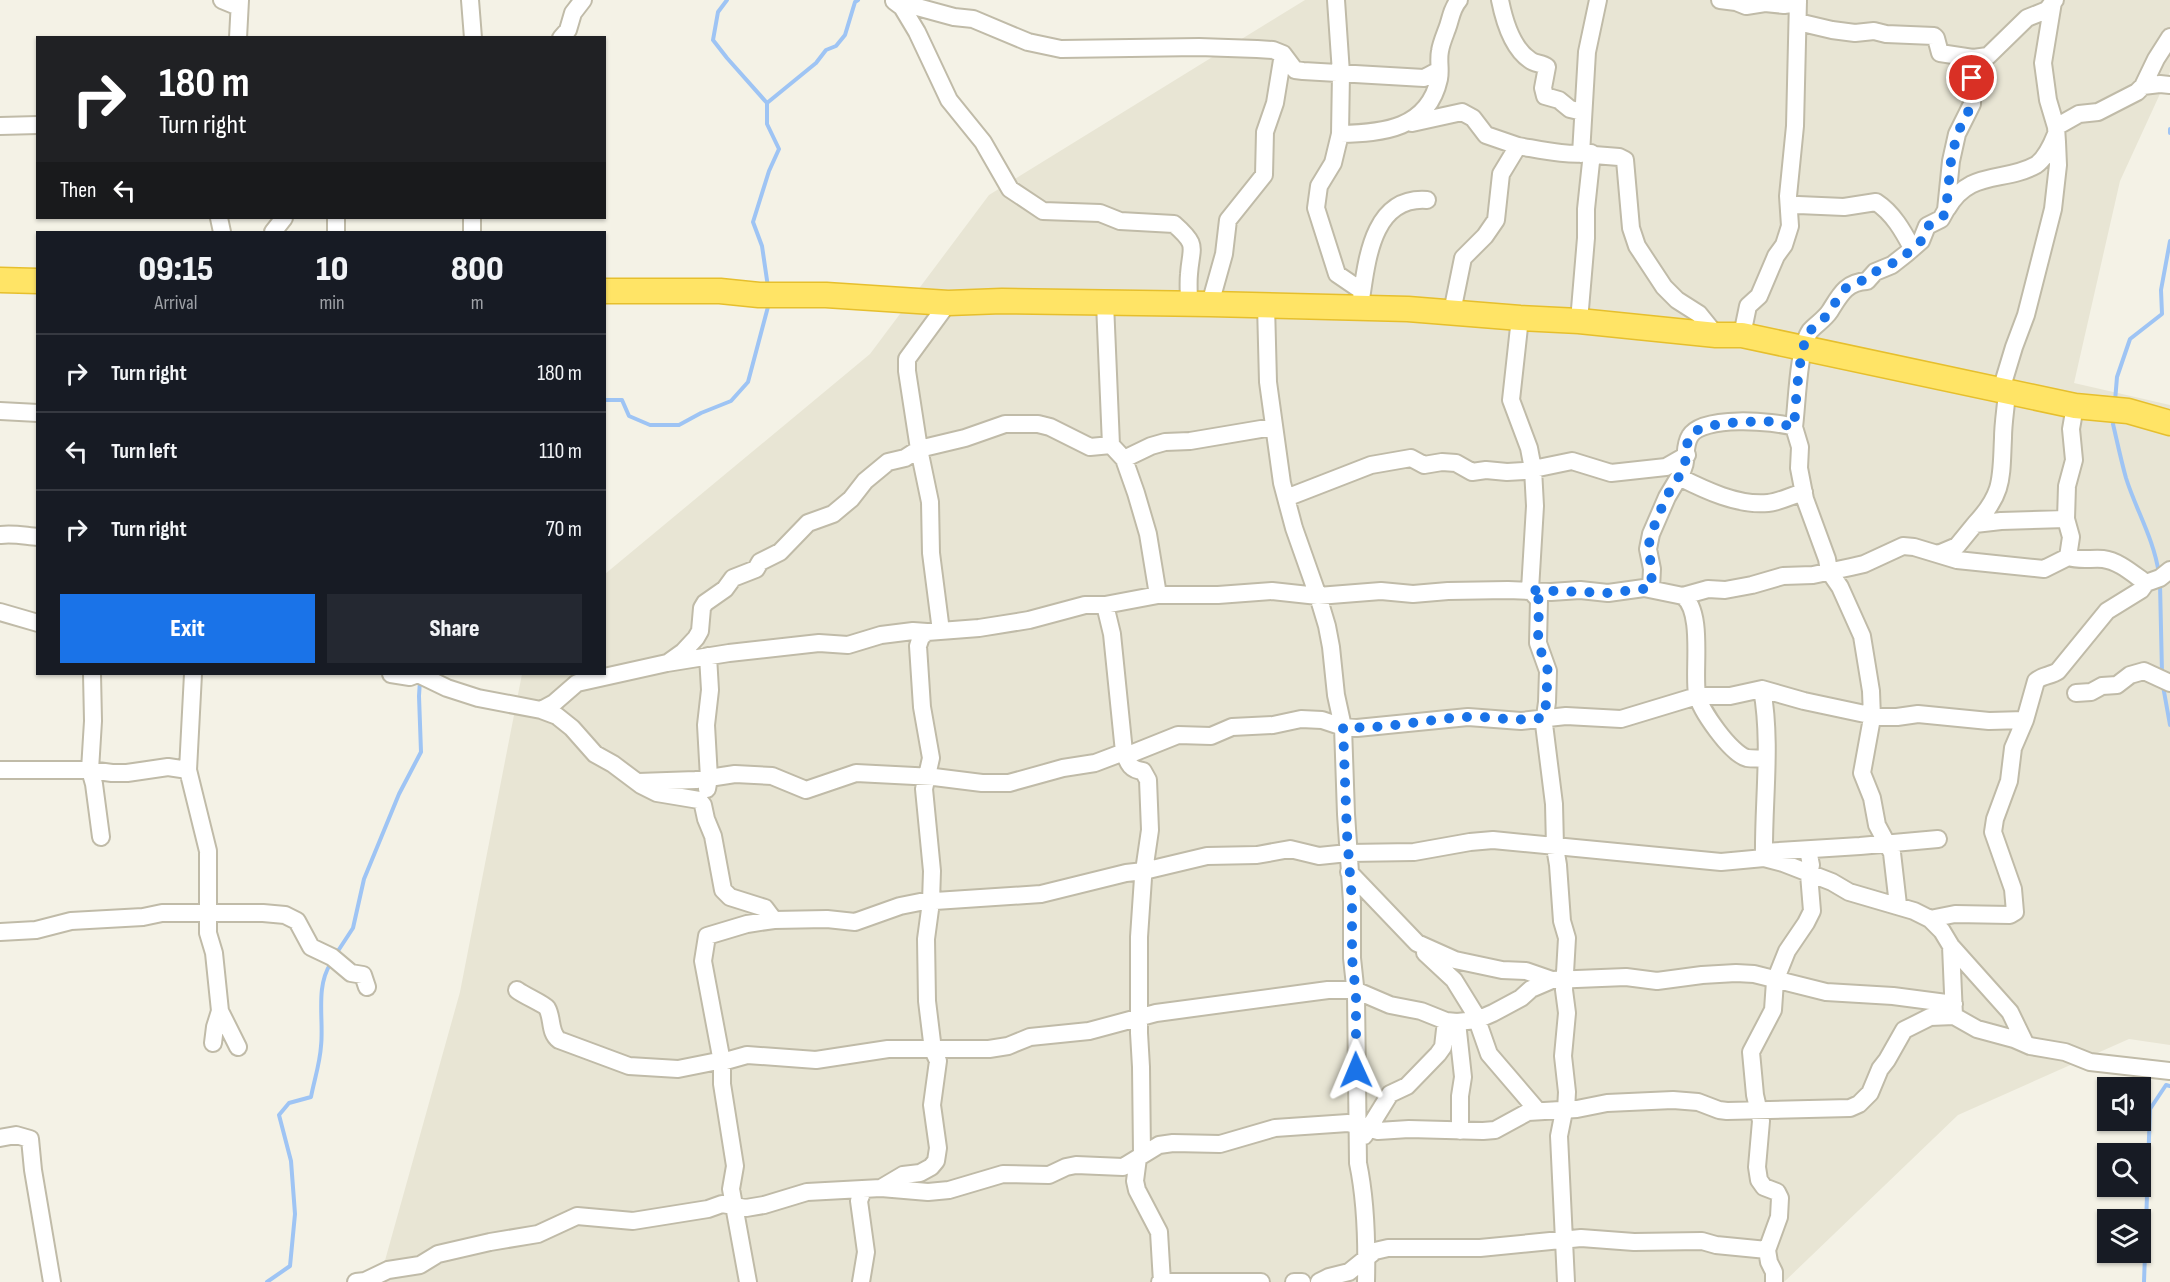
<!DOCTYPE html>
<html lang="en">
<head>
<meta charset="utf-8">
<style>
  :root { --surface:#171b24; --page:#242831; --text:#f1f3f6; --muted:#9ea1a6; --line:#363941; --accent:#1a73e8 }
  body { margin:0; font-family:"Sofia Sans Condensed",sans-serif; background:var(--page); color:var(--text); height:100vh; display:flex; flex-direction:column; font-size:22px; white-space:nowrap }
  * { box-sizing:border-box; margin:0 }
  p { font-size:20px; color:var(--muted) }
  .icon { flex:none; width:33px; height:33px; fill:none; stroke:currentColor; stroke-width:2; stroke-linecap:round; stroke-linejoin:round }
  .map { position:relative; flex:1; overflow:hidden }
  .drawer { position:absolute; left:36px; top:231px; width:570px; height:444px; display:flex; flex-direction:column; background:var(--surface); border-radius:0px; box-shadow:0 2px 4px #0004 }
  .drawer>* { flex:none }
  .hud { position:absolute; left:36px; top:36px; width:570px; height:183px; border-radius:0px; box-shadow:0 2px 4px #0004; background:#202124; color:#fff; overflow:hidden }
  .fabs { position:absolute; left:2097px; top:1077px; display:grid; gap:12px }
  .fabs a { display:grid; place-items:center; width:54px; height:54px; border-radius:0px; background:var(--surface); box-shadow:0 2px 4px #0004; font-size:30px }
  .pin { position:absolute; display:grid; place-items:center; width:51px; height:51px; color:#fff; margin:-26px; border:3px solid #fff; border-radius:50%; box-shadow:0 2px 6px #0007 }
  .me { position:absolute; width:66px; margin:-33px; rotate:359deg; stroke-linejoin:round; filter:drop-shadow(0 0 4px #0008) }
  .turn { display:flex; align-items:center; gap:21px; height:126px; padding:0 24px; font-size:27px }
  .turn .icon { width:78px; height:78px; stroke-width:2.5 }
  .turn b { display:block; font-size:42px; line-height:51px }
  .then { display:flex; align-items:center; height:57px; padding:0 24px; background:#0003; gap:12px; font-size:22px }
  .eta { display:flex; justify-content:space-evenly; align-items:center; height:102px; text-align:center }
  .eta b { font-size:36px; font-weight:800; line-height:42px }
  .action { display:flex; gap:12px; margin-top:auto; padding:12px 24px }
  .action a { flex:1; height:69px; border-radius:0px; background:var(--accent); color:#fff; font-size:24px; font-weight:800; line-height:69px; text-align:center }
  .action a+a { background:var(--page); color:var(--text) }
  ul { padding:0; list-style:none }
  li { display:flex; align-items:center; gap:18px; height:78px; padding:0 24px; border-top:2px solid var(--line) }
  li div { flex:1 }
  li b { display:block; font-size:22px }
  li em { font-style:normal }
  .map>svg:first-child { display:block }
  .residential { fill:#e8e5d4 }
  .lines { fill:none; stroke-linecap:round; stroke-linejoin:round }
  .stream { stroke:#9ec4f4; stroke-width:4 }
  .minor-casing { stroke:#c0bba8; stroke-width:20 }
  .highway-casing { stroke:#e6bf2d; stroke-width:27 }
  .minor { stroke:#fff; stroke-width:16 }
  .highway { stroke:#ffe466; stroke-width:24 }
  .route { stroke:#1a73e8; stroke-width:10; stroke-dasharray:0 18 }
</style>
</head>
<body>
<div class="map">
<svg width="2170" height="1282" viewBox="0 0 2170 1282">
  <rect width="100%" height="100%" fill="#f4f2e6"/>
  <!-- residential -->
  <path class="residential" d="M 1305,0 L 2170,0 L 2170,72 L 2120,181 L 2074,383 L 2170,405 L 2170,1045 L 2129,1039 L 1958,1115 L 1784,1282 L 379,1282 L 460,992 L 522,674 L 604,674 L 605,574 L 870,354 L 989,195 Z"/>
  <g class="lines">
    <!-- stream -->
    <path class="stream" d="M 727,0 L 718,12 L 713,40 L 727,58 L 767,103 L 767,124 L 779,149 L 769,171 L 753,222 L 762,246 L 768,287
      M 767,103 L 816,63 L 826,50 L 836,46 L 845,35 L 855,2 L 858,0
      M 2170,129 L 2170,133
      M 604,400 L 622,400 L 629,416 L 650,425 L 679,425 L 701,413 L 731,401 L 748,382 L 769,303
      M 2115,401 L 2117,377 L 2130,339 L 2162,314 L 2161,290 L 2170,241
      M 2114,418 L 2113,424 C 2117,441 2121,460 2126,478 C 2136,510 2154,539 2159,574
      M 2160,584 L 2162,673
      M 2163,686 L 2170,725
      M 336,954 L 353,928 L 364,879 L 399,794 L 421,752 L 419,696 L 420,680
      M 267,1282 L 290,1266 L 295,1214 L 291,1161 L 279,1115 L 289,1103 L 311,1097 C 314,1081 320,1063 321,1046 C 324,1020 315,987 331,963
      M 2144,1282 L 2150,1109 L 2166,1085 L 2170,1086"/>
    <!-- minor casing -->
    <g class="minor-casing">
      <path id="minor" d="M 222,0 L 239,7
        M 470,0 L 473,38
        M 1336,0 L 1341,73 L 1340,134 L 1333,163 L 1319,186 L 1316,208 L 1337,274 L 1362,291
        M 1500,0 C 1504,20 1512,48 1530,60 C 1535,64 1542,63 1547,67 L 1543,88 L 1545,96 L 1559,100 L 1570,109 L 1583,112
        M 1720,0 L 1736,2 L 1746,6 L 1765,3 L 1784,5 L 1798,3
        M 894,1 L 902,7 L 917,32 L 949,100 L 983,142 L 1010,189 L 1043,211 L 1100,213 L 1120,221 L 1174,224 C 1199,246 1191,246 1189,274 C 1188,284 1189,294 1189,304
        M 902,7 L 910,5 L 954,17 L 973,19 L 1028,42 L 1061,49 L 1199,47 L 1257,49 L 1273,50 L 1283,54 L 1295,70 L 1303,71 L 1424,78 L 1439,70
        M 1798,22 L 1832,30 L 1855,33 L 1874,31 L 1886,34 L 1934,36 L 1936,38 L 1940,53 L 1973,58
        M 238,38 L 240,0
        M 561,38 L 568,30 L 573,13 L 583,0
        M 2143,86 L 2160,84 L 2170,85
        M 1412,123 L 1462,112 L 1473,118 L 1486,135 L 1518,146
        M 0,126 L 38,125
        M 2056,127 L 2079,114 L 2098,112 L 2137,92 L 2143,86 L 2156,59 L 2170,37
        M 1340,134 C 1383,133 1428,129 1439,79 C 1441,70 1438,61 1440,51 C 1441,44 1444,37 1447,29 C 1451,19 1451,9 1459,0
        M 1581,154 L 1587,52 L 1598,0
        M 1790,206 L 1798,205 L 1844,207 L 1876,202 C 1893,213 1903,231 1912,248
        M 1947,209 C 1969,169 2004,183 2036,165 C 2045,159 2052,144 2056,134
        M 219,218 L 222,232
        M 273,232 L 284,218
        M 336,232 L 336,218
        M 472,232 L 472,218
        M 1361,299 C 1367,259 1373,196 1427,200
        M 1105,303 L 1111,445 L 1124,459 L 1136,493 L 1148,534 L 1158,595
        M 1210,304 L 1224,254 L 1228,220 L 1264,175 L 1265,132 L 1275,103 L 1283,54
        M 1266,305 L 1268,382 L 1282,483 L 1294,528 L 1318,596 L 1327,626 L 1331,647 L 1336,695 L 1343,727 L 1346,814 L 1352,902 L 1352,958 L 1356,995 L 1358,1163 C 1366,1201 1367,1242 1366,1282
        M 1452,312 L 1463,258 L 1485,236 L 1496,220 L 1501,174 L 1518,146 C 1542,150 1567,156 1591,153 L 1594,155 L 1619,157 L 1625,160 L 1631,228 L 1637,246 L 1664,287 L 1677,300 L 1699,314 L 1716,335
        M 1520,318 L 1511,400 L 1529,448 L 1533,469 L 1535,506 L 1530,590 L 1539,600 L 1538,643 L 1548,671 L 1547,702 L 1544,724 L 1554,804 L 1555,847 L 1558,865 L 1562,921 L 1567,938 L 1564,990 L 1567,1013 L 1563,1056 L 1567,1092 L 1566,1110 L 1563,1116 L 1559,1136 L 1566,1282
        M 1579,321 L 1586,238 L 1586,209 L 1591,162 L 1594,155
        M 1742,335 L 1748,306 L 1759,296 L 1776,256 L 1784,245 L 1790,226 L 1788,196 L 1795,126 L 1798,0
        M 2001,390 L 2014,347 L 2026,315 L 2053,209 L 2058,165 L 2057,142 L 2056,127 L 2048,100 L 2043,63 L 2053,2 L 2055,0
        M 0,411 L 38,413
        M 1794,427 L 1800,447 L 1799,468 L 1805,499 L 1827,559 L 1829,571 L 1840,587 L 1862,636 L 1871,691 L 1872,718 L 1862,773 L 1872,798 L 1877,825 L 1892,853 L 1898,905
        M 1124,459 L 1151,446 L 1165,442 L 1190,441 L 1273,427
        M 1679,477 C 1690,461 1682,449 1690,436 C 1702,415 1774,421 1794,427 C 1797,405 1798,348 1810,331 C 1816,324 1824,320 1830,311 C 1840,295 1846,282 1867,281 L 1875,272 L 1892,265 L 1906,254 L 1921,241 L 1927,226 L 1941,219 L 1946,210 L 1951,161 L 1957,134 L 1972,104 L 1973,58 L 1988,56 L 2027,18 L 2047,10 L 2053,2 L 2053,0
        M 1286,498 L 1371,465 L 1411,458 L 1424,465 L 1442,462 L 1456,463 L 1472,472 L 1486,470 L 1507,472 L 1524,471 L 1572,461 L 1611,473 L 1666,467 L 1687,455
        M 1975,524 C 2004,493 2001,478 2003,438 C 2003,423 2006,407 2007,392
        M 0,535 C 13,533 25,536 38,537
        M 1938,554 L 1957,546 L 1975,524 L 2001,521 L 2066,519
        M 2068,557 C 2080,561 2091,558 2103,559 C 2119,561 2133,574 2146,583 L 2160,578 L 2170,570
        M 1651,588 L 1652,569 L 1648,549 L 1651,534 L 1667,497 L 1679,477 C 1705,490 1738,506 1768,503 C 1780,502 1792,495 1804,492
        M 1683,596 C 1704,612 1693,671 1697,694 C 1700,710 1731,754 1747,758 C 1753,759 1760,758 1766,759
        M 1105,605 L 1112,634 L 1124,752 C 1128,764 1131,770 1143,771 L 1148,780 L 1150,830 L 1143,878 L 1139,937 L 1139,1033 L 1141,1067 L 1142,1154
        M 0,612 L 38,623
        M 941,631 L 931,553 L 930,502 L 919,449 L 907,371 L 907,359 L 948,303
        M 669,662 L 683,652 L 696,638 L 700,631 L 702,608 L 705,603 L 725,589 L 733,578 L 756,569 L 760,562 L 780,552 L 808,523 L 833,514 L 851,499 L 865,481 L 888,462 L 905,458 L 919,449 L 965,438 L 1005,424 L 1038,424 L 1050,427 L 1090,447 L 1111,445
        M 92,674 L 93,721 L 90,770 L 94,784 L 101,837
        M 193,674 L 188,770 L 208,851 L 208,933 L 214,953 L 220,1011 L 238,1047
        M 391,674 L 410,677 L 418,674
        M 418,674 L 447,688 L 478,698 L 541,710 L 557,716 L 572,728 L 595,754 L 613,764 L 641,785 L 657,793 L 699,800 L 703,805 L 706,819 L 713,836 L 723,890 L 730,897 L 765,908 L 774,920
        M 1762,689 C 1772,744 1763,802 1764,858
        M 2076,693 L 2091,692 L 2102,686 L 2117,685 L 2130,675 L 2144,671 L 2170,683
        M 541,710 L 554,703 L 577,683 L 667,663 L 729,653 L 819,643 L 848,645 L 881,635 L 913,631 L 927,632 L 979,628 L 1029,620 L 1085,605 L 1105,605 L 1158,595 L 1218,595 L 1272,591 L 1318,596 L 1381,591 L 1413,594 L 1448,591 L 1508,590 L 1551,592 L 1580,590 L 1608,593 L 1644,588 L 1683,596 L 1708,589 L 1725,590 L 1752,585 L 1783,576 L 1813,575 L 1851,567 L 1864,564 L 1903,546 L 1914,547 L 1957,560 L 2044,569 L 2068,557 L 2071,537 L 2066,519 L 2067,486 L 2074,460 L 2071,429 L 2075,406
        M 0,770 L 90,770 L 112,773 L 127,773 L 168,767 L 188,770
        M 638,782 L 696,780 L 735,774 L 772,776 L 806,790 L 856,773 L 934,777 L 982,783 L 1009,783 L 1063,768 L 1095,763 L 1124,752 L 1133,753 L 1178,735 L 1211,736 L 1232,727 L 1273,725 L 1301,719 L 1322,720 L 1343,727 L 1357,728 L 1468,717 L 1521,721 L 1566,716 L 1621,719 L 1697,696 L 1730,696 L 1762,689 L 1804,701 L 1879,717 L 1897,717 L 1918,714 L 1989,721 L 2025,720 L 2036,681 C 2042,675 2051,676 2058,671 L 2107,611 L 2141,590 L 2146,583
        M 707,789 L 709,778 L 706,725 L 710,690 L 708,656
        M 1764,852 L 1860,846 L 1938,839
        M 1349,872 L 1417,943 L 1455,960 L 1502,970 L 1526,971 L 1552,980 L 1626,977 L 1657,981 L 1702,975 L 1736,973 L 1754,974 L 1826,992 L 1893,996 L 1954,1004
        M 1930,919 L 1955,914 L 2010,915 L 2015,912 L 2013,889 L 1993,832 L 1995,819 L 2009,781 L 2013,748 L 2025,720
        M 0,932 L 36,930 L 71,921 L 143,917 L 162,913 L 263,913 L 285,915 L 297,921 L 311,947 L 332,957 L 351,973 L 363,975 L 367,987
        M 1951,946 L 2010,1012 L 2025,1043
        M 1425,953 L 1454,980 L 1475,1014 L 1489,1054 L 1537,1110
        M 517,990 C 523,995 544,1004 547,1008 C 553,1018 549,1033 559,1040 L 629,1066 L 678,1069 L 713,1062 L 722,1062 L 747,1055 L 816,1060 L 888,1049 L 989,1049 L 1008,1046 L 1030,1037 L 1089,1031 L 1156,1013 L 1328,990 L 1355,990 L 1390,1005 L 1421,1011 L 1446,1021 L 1457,1022 L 1477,1020 L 1493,1013 L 1521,998 L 1531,989 L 1552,980
        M 1954,1016 L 1977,1029 L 2014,1039 L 2030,1046 L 2065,1052 L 2090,1062 L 2170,1071
        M 1457,1022 L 1463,1077 L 1460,1096 L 1460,1131
        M 213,1043 L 215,1027 L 220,1011
        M 1364,1136 L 1390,1094 L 1407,1086 L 1438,1054 L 1443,1047 L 1446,1021
        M 0,1138 L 16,1135 L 30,1139 L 33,1170 L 52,1282
        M 1138,1158 L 1135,1181 L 1137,1190 L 1159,1232 L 1162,1282
        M 881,1188 L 903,1175 L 920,1173 L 931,1167 L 936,1161 L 938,1148 L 932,1105 L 938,1061 L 933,1050 L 927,1001 L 926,939 L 931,902 L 932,871 L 924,789 L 931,758 L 922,707 L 918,646 L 921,637 L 927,632
        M 356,1282 L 365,1281 L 388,1270 L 420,1265 L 438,1254 L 490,1242 L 538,1234 L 577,1216 L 633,1221 L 708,1209 L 722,1204 L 746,1208 L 764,1205 L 807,1192 L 881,1188 L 928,1192 L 949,1190 L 1003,1174 L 1049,1175 L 1066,1167 L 1076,1165 L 1123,1167 L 1159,1145 L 1173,1143 L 1220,1144 L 1275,1128 L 1348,1123 L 1378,1131 L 1409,1129 L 1483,1131 L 1495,1130 L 1528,1112 L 1577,1109 L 1607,1103 L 1673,1100 L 1698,1102 L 1719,1110 L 1727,1111 L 1850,1108 L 1859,1104 L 1870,1093 L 1880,1069 L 1887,1060 L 1904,1030 L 1930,1017 L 1954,1016 L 1951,946 L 1942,931 L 1930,919 L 1914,911 L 1849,892 L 1832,882 L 1783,863 L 1764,858 L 1721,862 L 1493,840 L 1470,842 L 1414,852 L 1348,853 L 1319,856 L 1290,849 L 1257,855 L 1207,856 L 1144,871 L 1126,873 L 1041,894 L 920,902 L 900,906 L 855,922 L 827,919 L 774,920 L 747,924 L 707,936 L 703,961 L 722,1062 L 722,1084 L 735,1166 L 731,1189 L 748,1282
        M 861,1282 L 866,1252 L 859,1201 L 863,1190
        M 1160,1282 L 1261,1282
        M 1294,1282 L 1302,1282
        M 1319,1282 L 1329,1277 L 1349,1272 L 1375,1251 L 1388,1248 L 1480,1248 L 1581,1238 L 1634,1242 L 1702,1241 L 1716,1245 L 1767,1250
        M 1774,1282 L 1774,1272 L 1769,1262 L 1767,1250 L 1779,1217 L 1780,1198 L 1777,1192 L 1764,1187 L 1759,1180 L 1757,1167 L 1761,1121 L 1755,1095 L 1751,1052 L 1773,1010 L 1775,981 L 1787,951 L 1806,923 L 1812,911 L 1809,874 L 1811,865 L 1808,850"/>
    </g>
    <!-- highway casing -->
    <g class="highway-casing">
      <path id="highway" d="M 0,280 L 38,281
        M 604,291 L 720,291 L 759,295 L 826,295 L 948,303 L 1002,301 L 1210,304 L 1408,309 L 1520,318 L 1579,321 L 1716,335 L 1742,335 L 2075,406 L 2128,411 L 2170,423"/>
    </g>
    <!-- minor -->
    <use href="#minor" class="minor"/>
    <!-- highway -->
    <use href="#highway" class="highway"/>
  </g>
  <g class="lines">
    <!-- route -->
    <path class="route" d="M 1356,1070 L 1356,995 L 1352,958 L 1352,902 L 1347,834 L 1343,727 C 1383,730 1426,719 1467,717 C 1493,716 1518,723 1545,717 L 1548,671 L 1538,643 L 1539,600 L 1530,590 L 1608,593 L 1651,588 L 1652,569 L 1648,549 L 1651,534 L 1666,497 L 1685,467 L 1686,447 L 1691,434 L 1701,428 L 1725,423 L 1767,421 L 1794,427 C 1796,405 1798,348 1810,331 C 1815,325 1822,321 1827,315 C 1840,298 1842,282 1867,280 L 1875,272 L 1901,259 L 1921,241 L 1928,226 L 1943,217 L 1946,210 L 1951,161 L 1957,134 L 1972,104 L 1972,78"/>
  </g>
</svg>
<div class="fabs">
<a><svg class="icon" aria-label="sound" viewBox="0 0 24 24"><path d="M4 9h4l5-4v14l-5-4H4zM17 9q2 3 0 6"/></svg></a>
<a><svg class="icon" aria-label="search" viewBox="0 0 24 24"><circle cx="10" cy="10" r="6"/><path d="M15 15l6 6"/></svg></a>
<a><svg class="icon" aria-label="layers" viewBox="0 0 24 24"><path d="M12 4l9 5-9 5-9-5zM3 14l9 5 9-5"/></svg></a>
</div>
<div class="pin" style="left:1972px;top:78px;background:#d93025"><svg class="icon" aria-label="arrive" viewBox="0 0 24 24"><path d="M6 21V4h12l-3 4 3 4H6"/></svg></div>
<svg class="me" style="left:1356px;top:1070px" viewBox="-20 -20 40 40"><path d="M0-17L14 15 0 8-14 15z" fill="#1a73e8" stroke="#fff" stroke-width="4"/></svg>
<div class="hud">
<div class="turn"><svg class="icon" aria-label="right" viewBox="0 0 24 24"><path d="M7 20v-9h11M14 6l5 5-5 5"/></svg><div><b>180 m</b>Turn right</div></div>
<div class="then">Then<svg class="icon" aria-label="left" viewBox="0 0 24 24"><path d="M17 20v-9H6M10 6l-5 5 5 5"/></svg></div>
</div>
<section class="drawer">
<div class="eta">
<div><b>09:15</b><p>Arrival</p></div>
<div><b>10</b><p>min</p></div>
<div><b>800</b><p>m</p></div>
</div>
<ul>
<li><svg class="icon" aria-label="right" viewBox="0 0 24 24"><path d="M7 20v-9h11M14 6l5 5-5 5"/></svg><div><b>Turn right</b></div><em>180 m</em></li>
<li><svg class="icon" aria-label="left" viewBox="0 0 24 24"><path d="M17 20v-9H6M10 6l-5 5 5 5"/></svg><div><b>Turn left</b></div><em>110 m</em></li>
<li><svg class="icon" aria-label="right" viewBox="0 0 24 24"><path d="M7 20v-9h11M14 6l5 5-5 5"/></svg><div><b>Turn right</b></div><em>70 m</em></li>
</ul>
<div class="action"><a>Exit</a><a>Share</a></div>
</section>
</div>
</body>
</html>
